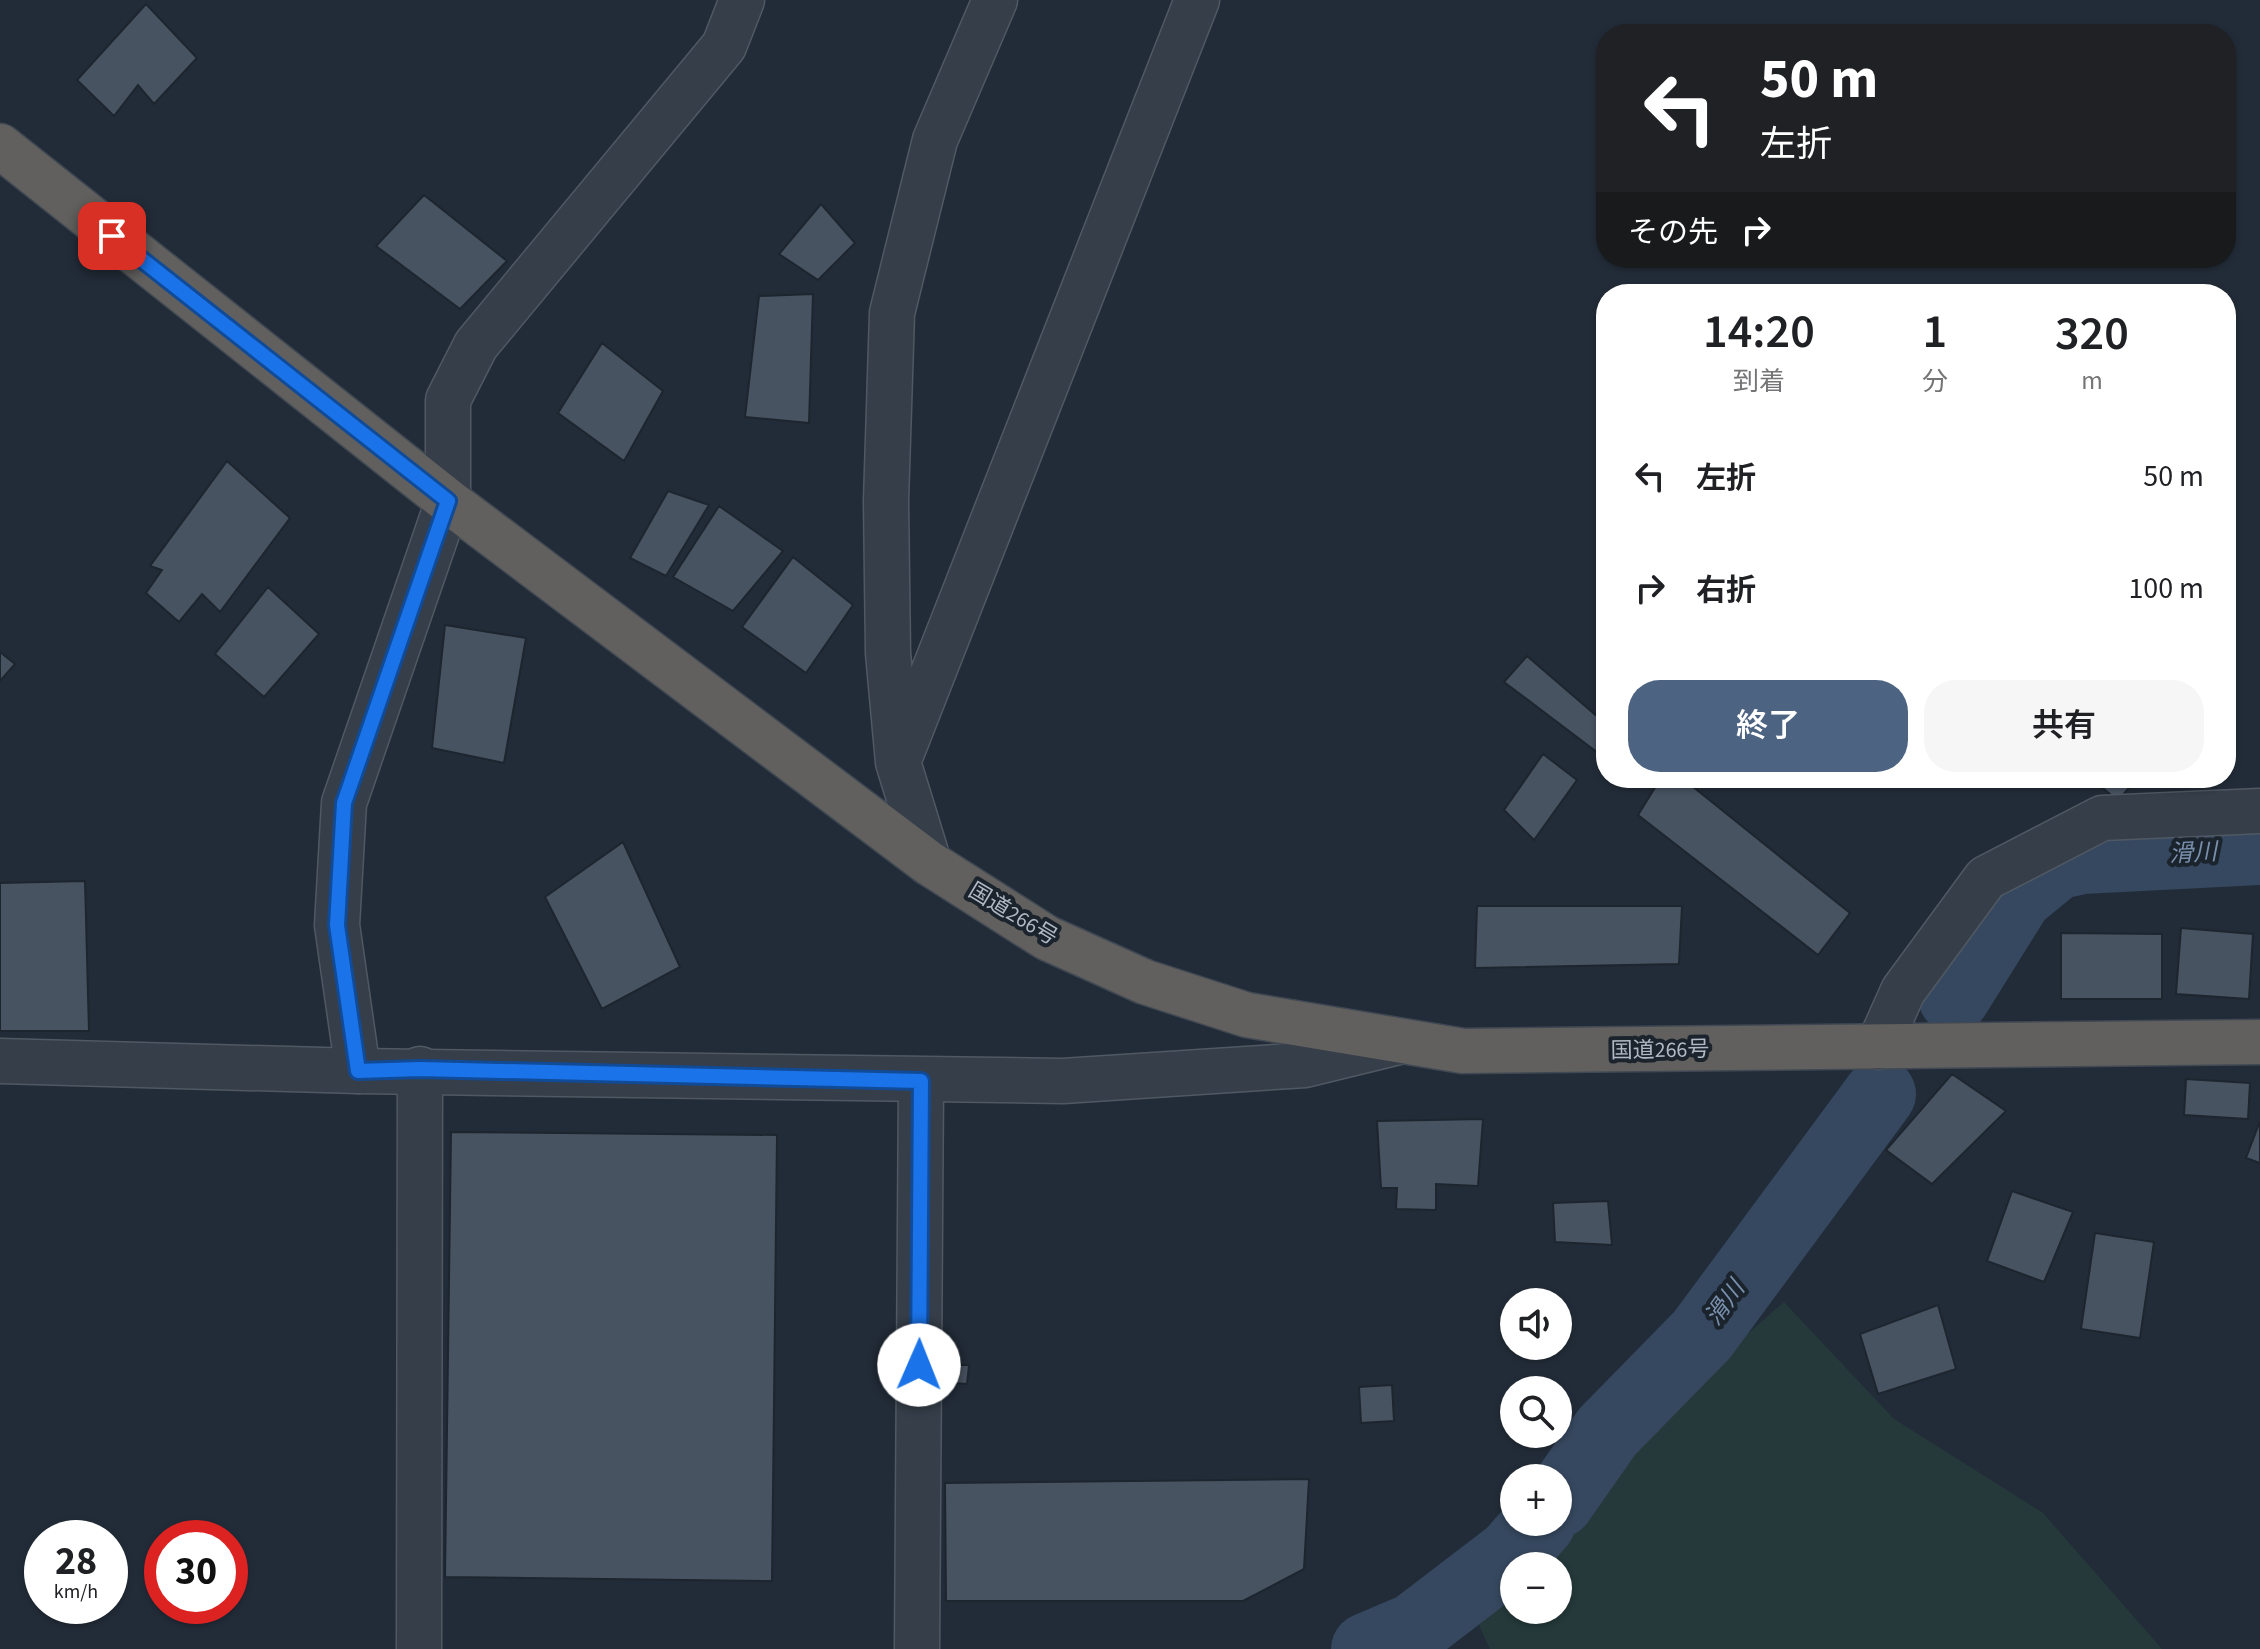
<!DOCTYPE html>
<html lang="ja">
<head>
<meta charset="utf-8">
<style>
  :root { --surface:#fff; --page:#f6f6f6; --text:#202124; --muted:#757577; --accent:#4d6382 }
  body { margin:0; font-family:"Source Sans 3","Noto Sans JP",sans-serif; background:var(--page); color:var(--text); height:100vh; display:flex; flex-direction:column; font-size:30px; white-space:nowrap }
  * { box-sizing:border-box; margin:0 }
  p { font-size:26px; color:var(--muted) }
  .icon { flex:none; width:44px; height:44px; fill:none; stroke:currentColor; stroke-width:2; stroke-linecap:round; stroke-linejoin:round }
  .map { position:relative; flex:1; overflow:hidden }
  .panel { position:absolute; left:1596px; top:284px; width:640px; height:504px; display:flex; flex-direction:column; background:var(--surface); border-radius:32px; box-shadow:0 2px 6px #0004 }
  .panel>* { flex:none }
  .hud { position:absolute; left:1596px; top:24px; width:640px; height:244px; border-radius:32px; box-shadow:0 2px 6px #0004; background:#202124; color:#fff; overflow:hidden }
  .fabs { position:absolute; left:1500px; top:1288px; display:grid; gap:16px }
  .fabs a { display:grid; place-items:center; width:72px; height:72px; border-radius:50%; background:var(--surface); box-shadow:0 2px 6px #0004; font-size:40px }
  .speed { position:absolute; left:24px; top:1520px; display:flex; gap:16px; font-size:40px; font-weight:700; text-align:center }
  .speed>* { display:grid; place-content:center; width:104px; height:104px; border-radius:50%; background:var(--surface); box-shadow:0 2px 6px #0004; line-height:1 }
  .speed small { font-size:20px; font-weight:400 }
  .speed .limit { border:12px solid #d22; background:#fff; color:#111 }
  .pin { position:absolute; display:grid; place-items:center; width:68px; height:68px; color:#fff; margin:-34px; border-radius:16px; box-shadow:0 4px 12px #0006 }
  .me { position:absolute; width:88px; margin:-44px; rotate:1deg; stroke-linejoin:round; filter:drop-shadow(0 0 6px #0008) }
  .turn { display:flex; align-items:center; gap:28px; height:168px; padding:0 32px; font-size:36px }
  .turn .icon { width:104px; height:104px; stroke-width:2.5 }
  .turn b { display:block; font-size:56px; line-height:68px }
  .then { display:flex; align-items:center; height:76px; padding:0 32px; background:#0003; gap:16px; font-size:30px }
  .eta { display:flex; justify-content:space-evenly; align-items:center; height:136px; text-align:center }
  .eta b { font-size:48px; font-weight:600; line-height:56px }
  .action { display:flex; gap:16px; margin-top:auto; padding:16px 32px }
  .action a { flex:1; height:92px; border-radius:32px; background:var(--accent); color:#fff; font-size:32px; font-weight:600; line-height:92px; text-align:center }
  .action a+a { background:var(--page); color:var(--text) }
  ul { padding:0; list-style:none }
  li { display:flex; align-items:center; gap:24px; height:112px; padding:0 32px }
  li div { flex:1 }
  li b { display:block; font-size:30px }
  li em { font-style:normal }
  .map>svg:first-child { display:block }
  .green { fill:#25393a }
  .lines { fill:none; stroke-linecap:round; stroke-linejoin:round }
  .river { stroke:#36485f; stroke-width:72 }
  .building { fill:#485362; stroke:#1d252f; stroke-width:2 }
  .minor-casing { stroke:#505963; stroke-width:47 }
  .tertiary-casing { stroke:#505963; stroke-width:47 }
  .trunk-casing { stroke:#404953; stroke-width:47 }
  .minor { stroke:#353e49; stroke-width:44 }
  .tertiary { stroke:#353e49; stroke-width:44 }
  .trunk { stroke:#61605e; stroke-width:44 }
  .route-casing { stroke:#114b97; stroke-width:20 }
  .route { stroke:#1a73e8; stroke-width:14 }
  .labels { text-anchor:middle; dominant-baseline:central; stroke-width:8; stroke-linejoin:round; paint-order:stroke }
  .street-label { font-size:22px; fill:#b0b9c5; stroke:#1b232d }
  .water-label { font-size:24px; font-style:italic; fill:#7990ac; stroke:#1b232d }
</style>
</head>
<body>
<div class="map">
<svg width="2260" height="1649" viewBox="0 0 2260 1649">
  <rect width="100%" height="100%" fill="#222c38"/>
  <!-- green -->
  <path class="green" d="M 1784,1302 L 1894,1419 L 2043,1513 L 2162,1649 L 1490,1649 L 1479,1625 L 1514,1586 L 1514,1610 L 1558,1610 L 1558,1566 L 1532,1566 L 1716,1361 Z"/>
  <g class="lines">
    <!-- river -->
    <path class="river" d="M 1954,997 L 2017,896 L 2056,864 L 2082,858 L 2260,849
      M 1558,1502 L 1607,1432 L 1702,1335 L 1880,1094
      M 1367,1649 L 1414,1629 L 1512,1554 L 1540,1522"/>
  </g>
  <!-- building -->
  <path class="building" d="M 146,4 L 197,58 L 154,104 L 138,85 L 114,116 L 77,80 Z
    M 424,195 L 507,261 L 460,309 L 376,246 Z
    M 821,204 L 855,243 L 818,280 L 779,254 Z
    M 813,294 L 809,423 L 745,417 L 759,296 Z
    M 602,343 L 663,391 L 624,461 L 558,413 Z
    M 227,461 L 290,518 L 220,612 L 202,594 L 179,622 L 146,593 L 162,570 L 150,566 Z
    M 668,491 L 709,505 L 666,576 L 630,558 Z
    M 719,506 L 783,551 L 733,611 L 673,577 Z
    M 793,557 L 853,605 L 806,673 L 742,627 Z
    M 268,587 L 319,634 L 264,697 L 215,654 Z
    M 445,625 L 526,638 L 504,763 L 432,748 Z
    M 0,652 L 15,664 L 0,681 Z
    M 1527,656 L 1606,724 L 1606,759 L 1504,682 Z
    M 1543,754 L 1577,780 L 1534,840 L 1504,810 Z
    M 1661,778 L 1682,778 L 1850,913 L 1818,955 L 1638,815 Z
    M 2091,778 L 2137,778 L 2118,801 Z
    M 623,842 L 680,967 L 602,1009 L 545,897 Z
    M 85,881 L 89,1031 L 0,1031 L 0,883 Z
    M 1477,906 L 1682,906 L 1679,964 L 1475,968 Z
    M 2181,928 L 2253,934 L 2249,999 L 2176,994 Z
    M 2061,933 L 2162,934 L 2162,999 L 2061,999 Z
    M 1952,1074 L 2006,1111 L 1932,1184 L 1886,1150 Z
    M 2186,1079 L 2250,1083 L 2248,1119 L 2184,1115 Z
    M 1483,1119 L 1478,1186 L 1436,1184 L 1436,1210 L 1396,1209 L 1397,1188 L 1381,1188 L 1377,1121 Z
    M 2260,1121 L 2260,1163 L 2246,1158 Z
    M 451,1132 L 777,1135 L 772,1581 L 445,1577 Z
    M 2012,1191 L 2073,1212 L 2044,1282 L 1987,1261 Z
    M 1608,1201 L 1612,1245 L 1555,1242 L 1553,1203 Z
    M 2095,1233 L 2154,1242 L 2140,1338 L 2081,1329 Z
    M 1938,1305 L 1956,1369 L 1878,1394 L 1860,1334 Z
    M 941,1365 L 969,1365 L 967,1384 L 940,1382 Z
    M 1392,1385 L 1394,1421 L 1361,1423 L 1359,1387 Z
    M 1309,1479 L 1304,1569 L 1243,1601 L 946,1601 L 945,1483 Z"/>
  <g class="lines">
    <!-- minor casing -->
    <g class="minor-casing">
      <path id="minor" d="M 902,752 L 1197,0
        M 929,863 L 898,762 L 888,653 L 886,501 L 892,313 L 935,140 L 995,0
        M 1878,1047 L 1903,991 L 1986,878 L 2102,818 L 2260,811
        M 358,1071 L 337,925 L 344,803 L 448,501 L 448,400 L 476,345 L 724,46 L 742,0
        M 419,1649 L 420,1069
        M 917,1649 L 921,1081"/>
    </g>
    <!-- tertiary casing -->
    <g class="tertiary-casing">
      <path id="tertiary" d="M 0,1061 L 358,1071 L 1063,1081 L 1305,1065 L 1399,1042"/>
    </g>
    <!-- trunk casing -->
    <g class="trunk-casing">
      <path id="trunk" d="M 0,146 L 448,501 L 929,863 L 1047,938 L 1145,982 L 1247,1015 L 1463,1051 L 2260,1042"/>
    </g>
    <!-- minor -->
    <use href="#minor" class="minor"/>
    <!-- tertiary -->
    <use href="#tertiary" class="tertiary"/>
    <!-- trunk -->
    <use href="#trunk" class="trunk"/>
  </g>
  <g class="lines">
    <!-- route casing -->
    <g class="route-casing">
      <path id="route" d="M 112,236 L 448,501 L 344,803 L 337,925 L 358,1071 L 420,1069 L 921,1081 L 919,1365"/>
    </g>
    <!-- route -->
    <use href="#route" class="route"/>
  </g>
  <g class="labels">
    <!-- street labels -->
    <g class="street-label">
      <text transform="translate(1013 914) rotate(31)">国道266号</text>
      <text transform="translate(1660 1050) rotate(-1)">国道266号</text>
    </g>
    <!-- water labels -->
    <g class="water-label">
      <text transform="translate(2193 853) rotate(-3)">滑川</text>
      <text transform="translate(1725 1303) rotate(-54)">滑川</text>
    </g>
  </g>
</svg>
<div class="fabs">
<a><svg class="icon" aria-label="sound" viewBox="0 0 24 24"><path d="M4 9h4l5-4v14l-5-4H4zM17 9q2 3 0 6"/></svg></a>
<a><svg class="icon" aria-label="search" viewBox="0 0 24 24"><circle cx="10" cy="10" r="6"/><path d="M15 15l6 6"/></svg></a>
<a>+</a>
<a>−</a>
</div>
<div class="speed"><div>28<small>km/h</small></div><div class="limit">30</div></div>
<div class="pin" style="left:112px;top:236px;background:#d93025"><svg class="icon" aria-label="arrive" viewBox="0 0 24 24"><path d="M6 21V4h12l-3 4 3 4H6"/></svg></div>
<svg class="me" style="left:919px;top:1365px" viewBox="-20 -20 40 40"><circle r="19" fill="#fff"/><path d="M0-13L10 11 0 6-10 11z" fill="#1a73e8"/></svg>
<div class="hud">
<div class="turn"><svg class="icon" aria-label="left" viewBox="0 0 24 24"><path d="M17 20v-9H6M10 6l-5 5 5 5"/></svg><div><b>50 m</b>左折</div></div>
<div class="then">その先<svg class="icon" aria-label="right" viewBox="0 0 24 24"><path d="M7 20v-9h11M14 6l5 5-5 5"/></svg></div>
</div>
<section class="panel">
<div class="eta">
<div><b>14:20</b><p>到着</p></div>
<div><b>1</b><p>分</p></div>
<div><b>320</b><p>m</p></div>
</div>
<ul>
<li><svg class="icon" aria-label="left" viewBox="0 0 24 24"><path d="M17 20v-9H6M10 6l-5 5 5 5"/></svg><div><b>左折</b></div><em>50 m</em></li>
<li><svg class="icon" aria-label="right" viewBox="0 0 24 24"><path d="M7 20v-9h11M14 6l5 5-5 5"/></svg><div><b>右折</b></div><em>100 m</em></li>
</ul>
<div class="action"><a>終了</a><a>共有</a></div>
</section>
</div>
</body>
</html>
